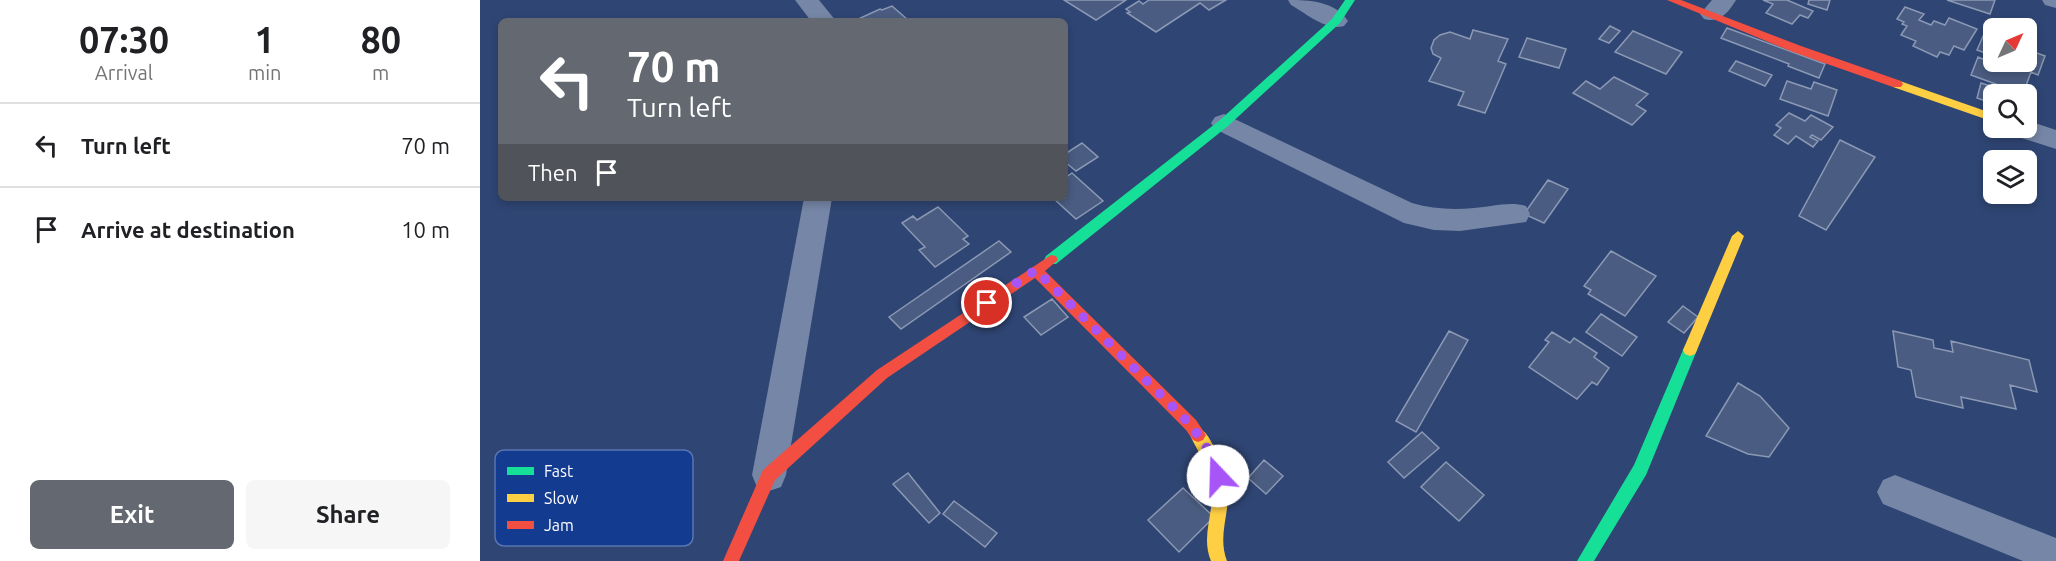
<!DOCTYPE html>
<html lang="en">
<head>
<meta charset="utf-8">
<style>
  :root { --surface:#fff; --page:#f6f6f6; --text:#202124; --muted:#757577; --line:#e0e0e0; --accent:#646870 }
  body { margin:0; font-family:Ubuntu,sans-serif; background:var(--page); color:var(--text); height:100vh; display:flex; flex-direction:column; font-size:22px; white-space:nowrap }
  * { box-sizing:border-box; margin:0 }
  p { font-size:20px; color:var(--muted) }
  .icon { flex:none; width:33px; height:33px; fill:none; stroke:currentColor; stroke-width:2; stroke-linecap:round; stroke-linejoin:round }
  .map { position:relative; flex:1; overflow:hidden }
  .panel { display:flex; flex-direction:column; background:var(--surface); width:480px }
  .panel>* { flex:none }
  .top-card { position:absolute; left:18px; top:18px; width:570px; height:183px; border-radius:9px; box-shadow:0 3px 9px #0003; background:#646870; color:#fff; overflow:hidden }
  .needle { width:39px; rotate:46deg }
  .fabs { position:absolute; left:1503px; top:18px; display:grid; gap:12px }
  .fabs a { display:grid; place-items:center; width:54px; height:54px; border-radius:9px; background:var(--surface); box-shadow:0 3px 9px #0003; font-size:30px }
  .pin { position:absolute; display:grid; place-items:center; width:51px; height:51px; color:#fff; margin:-26px; border:3px solid #fff; border-radius:50%; box-shadow:0 2px 6px #0007 }
  .me { position:absolute; width:66px; margin:-33px; rotate:339deg; stroke-linejoin:round; filter:drop-shadow(0 0 4px #0008) }
  .turn { display:flex; align-items:center; gap:21px; height:126px; padding:0 30px; font-size:27px }
  .turn .icon { width:78px; height:78px; stroke-width:2.5 }
  .turn b { display:block; font-size:42px; line-height:51px }
  .then { display:flex; align-items:center; height:57px; padding:0 30px; background:#0003; gap:12px; font-size:22px }
  .eta { display:flex; justify-content:space-evenly; align-items:center; height:102px; text-align:center }
  .eta b { font-size:36px; font-weight:700; line-height:42px }
  .cta { display:flex; gap:12px; margin-top:auto; padding:12px 30px }
  .cta a { flex:1; height:69px; border-radius:9px; background:var(--accent); color:#fff; font-size:24px; font-weight:700; line-height:69px; text-align:center }
  .cta a+a { background:var(--page); color:var(--text) }
  ul { padding:0; list-style:none }
  li { display:flex; align-items:center; gap:18px; height:84px; padding:0 30px; border-top:2px solid var(--line) }
  li div { flex:1 }
  li b { display:block; font-size:22px }
  li em { font-style:normal }
  main { display:flex; flex:1; min-height:0 }
  .map>svg:first-child { display:block }
  .building { fill:#4a5c81; stroke:#8b99b4; stroke-width:1.5 }
  .lines { fill:none; stroke-linecap:round; stroke-linejoin:round }
  .street { fill:#7686a6; fill-rule:evenodd }
  .fast { fill:#16e098; fill-rule:evenodd }
  .slow { fill:#ffcf43; fill-rule:evenodd }
  .jam { fill:#f24e42; fill-rule:evenodd }
  .route { stroke:#a855f7; stroke-width:10; stroke-dasharray:0 18 }
  .key { fill:#133b8f; stroke:#5a76b1; stroke-width:1.5 }
  .key-label { font-size:16px; fill:#fff }
</style>
</head>
<body>
<main>
<section class="panel">
<div class="eta">
<div><b>07:30</b><p>Arrival</p></div>
<div><b>1</b><p>min</p></div>
<div><b>80</b><p>m</p></div>
</div>
<ul>
<li><svg class="icon" aria-label="left" viewBox="0 0 24 24"><path d="M17 20v-9H6M10 6l-5 5 5 5"/></svg><div><b>Turn left</b></div><em>70 m</em></li>
<li><svg class="icon" aria-label="arrive" viewBox="0 0 24 24"><path d="M6 21V4h12l-3 4 3 4H6"/></svg><div><b>Arrive at destination</b></div><em>10 m</em></li>
</ul>
<div class="cta"><a>Exit</a><a>Share</a></div>
</section>
<div class="map">
<svg width="1576" height="561" viewBox="0 0 1576 561">
  <rect width="100%" height="100%" fill="#2f4573"/>
  <!-- building -->
  <path class="building" d="M 584,0 L 646,0 L 616,20 Z
    M 669,0 L 746,0 L 729,10 L 720,3 L 676,32 L 647,13 L 650,12 L 646,9 L 659,1 L 663,4 Z
    M 1283,0 L 1307,0 L 1333,11 L 1328,18 L 1320,15 L 1312,24 L 1286,13 L 1293,4 Z
    M 1329,0 L 1350,0 L 1347,10 L 1328,4 Z
    M 1467,0 L 1515,0 L 1510,14 Z
    M 412,6 L 428,20 L 374,21 L 400,9 L 402,10 Z
    M 1425,7 L 1444,14 L 1439,20 L 1451,25 L 1454,21 L 1465,25 L 1469,18 L 1497,29 L 1484,50 L 1474,46 L 1469,55 L 1460,52 L 1457,57 L 1433,46 L 1436,41 L 1421,35 L 1427,26 L 1422,24 L 1424,22 L 1417,19 Z
    M 1130,26 L 1140,31 L 1129,43 L 1119,39 Z
    M 1247,28 L 1345,64 L 1339,78 L 1308,66 L 1309,64 L 1241,38 Z
    M 993,30 L 1028,39 L 1018,61 L 1026,64 L 1005,113 L 978,105 L 984,92 L 949,81 L 961,58 L 953,54 L 951,48 L 954,40 L 960,35 L 970,32 L 990,39 Z
    M 1153,31 L 1202,52 L 1186,74 L 1135,52 Z
    M 1504,34 L 1514,38 L 1514,62 L 1546,62 L 1546,49 L 1565,56 L 1558,75 L 1551,72 L 1543,94 L 1491,75 L 1498,57 L 1505,60 L 1508,54 L 1497,50 Z
    M 1047,38 L 1086,49 L 1079,68 L 1039,57 Z
    M 1256,61 L 1292,75 L 1285,86 L 1249,71 Z
    M 1134,77 L 1168,94 L 1156,105 L 1166,111 L 1152,125 L 1093,93 L 1106,81 L 1120,89 Z
    M 1307,81 L 1331,89 L 1334,82 L 1357,90 L 1348,116 L 1300,99 Z
    M 1501,83 L 1536,94 L 1514,94 L 1514,104 L 1497,98 Z
    M 1546,98 L 1555,101 L 1553,117 L 1546,115 Z
    M 1309,113 L 1325,121 L 1331,115 L 1353,127 L 1341,140 L 1332,135 L 1330,137 L 1338,141 L 1333,147 L 1316,136 L 1308,144 L 1294,135 L 1301,128 L 1296,125 Z
    M 1360,140 L 1395,157 L 1346,230 L 1319,216 Z
    M 602,143 L 618,157 L 596,171 L 585,162 L 585,154 Z
    M 592,173 L 623,201 L 596,219 L 573,198 L 585,198 L 585,178 Z
    M 1068,180 L 1088,189 L 1064,223 L 1044,214 Z
    M 458,207 L 488,236 L 483,239 L 489,244 L 455,267 L 439,250 L 445,247 L 422,223 L 433,216 L 437,220 Z
    M 519,241 L 531,252 L 421,329 L 409,317 Z
    M 1131,251 L 1176,276 L 1145,316 L 1108,294 L 1111,290 L 1104,286 Z
    M 572,299 L 588,317 L 561,335 L 544,317 Z
    M 1203,306 L 1218,317 L 1204,333 L 1188,322 Z
    M 1121,314 L 1157,337 L 1142,356 L 1106,332 Z
    M 969,331 L 988,340 L 936,432 L 916,421 Z
    M 1413,331 L 1453,340 L 1454,348 L 1473,352 L 1471,341 L 1549,360 L 1557,392 L 1530,385 L 1536,409 L 1481,397 L 1483,408 L 1436,397 L 1431,370 L 1418,367 Z
    M 1072,332 L 1090,343 L 1094,338 L 1117,353 L 1114,357 L 1129,368 L 1117,385 L 1112,382 L 1097,399 L 1049,367 L 1069,342 L 1065,340 Z
    M 1258,383 L 1280,396 L 1309,428 L 1289,457 L 1268,454 L 1226,436 Z
    M 942,432 L 959,448 L 924,478 L 908,462 Z
    M 784,460 L 803,476 L 786,494 L 768,478 Z
    M 966,462 L 1004,495 L 979,521 L 941,487 Z
    M 428,473 L 460,513 L 449,523 L 413,484 Z
    M 703,488 L 734,517 L 699,552 L 668,520 Z
    M 474,501 L 517,533 L 505,547 L 463,514 Z"/>
  <g class="lines">
    <!-- street -->
    <path class="street" d="M 315,0 L 339,0 L 356,21 L 331,21 Z
      M 808,0 C 829,0 855,1 868,21 L 864,26 C 846,31 827,14 811,5 Z
      M 1232,0 L 1256,0 C 1248,13 1240,23 1224,19 L 1220,14 Z
      M 1562,0 L 1576,0 L 1576,8 L 1565,5 Z
      M 744,114 L 932,203 C 952,209 973,210 994,208 C 1011,207 1029,201 1046,206 L 1050,214 L 1046,222 L 980,231 L 954,230 L 924,223 L 735,129 L 731,123 L 735,117 Z
      M 1546,120 L 1576,130 L 1576,149 L 1532,135 L 1528,128 L 1546,128 Z
      M 324,198 L 352,198 L 306,475 L 301,487 L 289,491 L 277,487 L 272,475 Z
      M 1415,475 L 1576,538 L 1576,561 L 1543,561 L 1403,504 L 1397,492 L 1403,480 Z"/>
    <!-- fast -->
    <path class="fast" d="M 865,0 L 875,0 L 860,23 L 748,126 L 576,264 L 566,264 L 564,260 L 566,256 L 740,120 L 852,19 Z
      M 1210,344 L 1215,346 L 1217,350 L 1166,475 L 1114,561 L 1097,561 L 1154,465 L 1203,350 L 1205,346 Z"/>
    <!-- slow -->
    <path class="slow" d="M 1417,80 L 1514,114 L 1514,122 L 1413,87 L 1411,84 Z
      M 1258,231 L 1264,236 L 1217,350 L 1215,354 L 1210,356 L 1205,354 L 1203,350 L 1252,236 Z
      M 718,428 C 726,431 729,438 733,445 C 743,462 749,481 748,500 C 746,522 739,540 747,561 L 731,561 C 721,537 733,516 732,491 C 731,468 719,455 710,435 L 713,430 Z"/>
    <!-- jam -->
    <path class="jam" d="M 1187,0 L 1201,0 L 1321,46 L 1421,81 L 1423,84 L 1421,87 L 1413,87 L 1313,52 Z
      M 571,255 L 576,256 L 578,260 L 565,271 L 716,420 L 726,435 L 723,440 L 718,442 L 713,440 L 706,430 L 555,278 L 407,378 L 295,480 L 259,561 L 243,561 L 283,470 L 397,370 Z"/>
  </g>
  <g class="lines">
    <!-- route -->
    <path class="route" d="M 507,303 L 556,270 L 711,425 L 735,460 L 738,476"/>
  </g>
  <!-- legend -->
  <rect x="15" y="450" width="198" height="96" rx="9" class="key"/>
  <rect x="27" y="467" width="27" height="8" fill="#16e098"/>
  <rect x="27" y="494" width="27" height="8" fill="#ffcf43"/>
  <rect x="27" y="521" width="27" height="8" fill="#f24e42"/>
  <g class="key-label">
    <text x="64" y="477">Fast</text>
    <text x="64" y="504">Slow</text>
    <text x="64" y="531">Jam</text>
  </g>
</svg>
<div class="fabs">
<a><svg class="needle" viewBox="-14 -14 28 28"><path d="M0-13l5 13h-10z" fill="#e53935"/><path d="M0 13l5-13h-10z" fill="#757577"/></svg></a>
<a><svg class="icon" aria-label="search" viewBox="0 0 24 24"><circle cx="10" cy="10" r="6"/><path d="M15 15l6 6"/></svg></a>
<a><svg class="icon" aria-label="layers" viewBox="0 0 24 24"><path d="M12 4l9 5-9 5-9-5zM3 14l9 5 9-5"/></svg></a>
</div>
<div class="pin" style="left:507px;top:303px;background:#d93025"><svg class="icon" aria-label="arrive" viewBox="0 0 24 24"><path d="M6 21V4h12l-3 4 3 4H6"/></svg></div>
<svg class="me" style="left:738px;top:476px" viewBox="-20 -20 40 40"><circle r="19" fill="#fff"/><path d="M0-13L10 11 0 6-10 11z" fill="#a855f7"/></svg>
<div class="top-card">
<div class="turn"><svg class="icon" aria-label="left" viewBox="0 0 24 24"><path d="M17 20v-9H6M10 6l-5 5 5 5"/></svg><div><b>70 m</b>Turn left</div></div>
<div class="then">Then<svg class="icon" aria-label="arrive" viewBox="0 0 24 24"><path d="M6 21V4h12l-3 4 3 4H6"/></svg></div>
</div>
</div>
</main>
</body>
</html>
